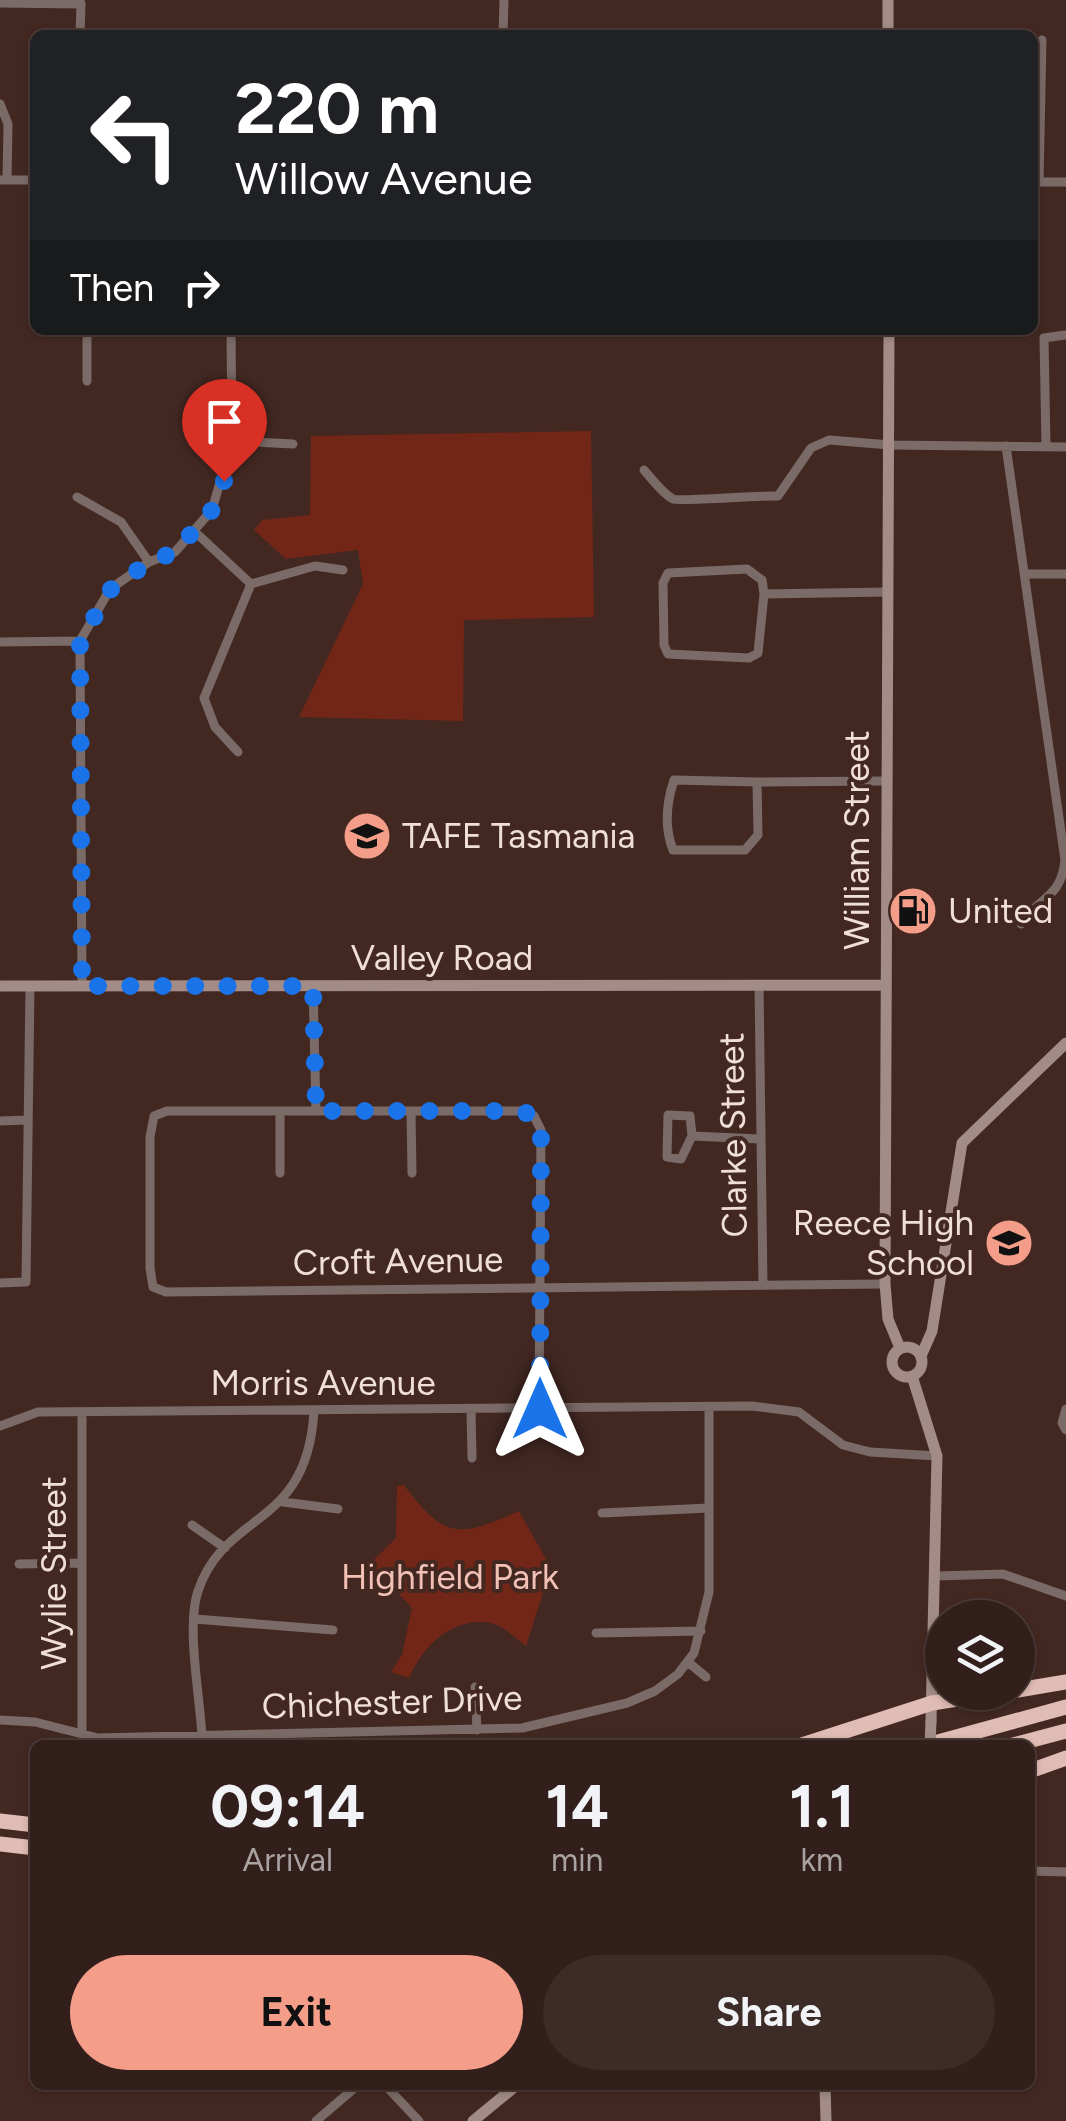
<!DOCTYPE html>
<html lang="en">
<head>
<meta charset="utf-8">
<style>
  :root { --surface:#321e1a; --page:#3d2b27; --text:#f1f3f6; --muted:#a8a2a2; --line:#4d3c39; --accent:#f49e8a }
  body { margin:0; font-family:Figtree,sans-serif; background:var(--page); color:var(--text); height:100vh; display:flex; flex-direction:column; font-size:38px; white-space:nowrap }
  * { box-sizing:border-box; margin:0 }
  p { font-size:32px; color:var(--muted) }
  .icon { flex:none; width:55px; height:55px; fill:none; stroke:currentColor; stroke-width:2; stroke-linecap:round; stroke-linejoin:round }
  .map { position:relative; flex:1; overflow:hidden }
  .drawer { position:absolute; left:30px; top:1740px; width:1005px; height:350px; display:flex; flex-direction:column; background:var(--surface); border-radius:15px; box-shadow:0 2px 8px #0004,0 0 0 2px var(--line) }
  .drawer>* { flex:none }
  .guide { position:absolute; left:30px; top:30px; width:1008px; height:305px; border-radius:15px; box-shadow:0 2px 8px #0004,0 0 0 2px var(--line); background:#202124; color:#fff; overflow:hidden }
  .controls { position:absolute; left:925px; top:1600px; display:grid; gap:20px }
  .controls a { display:grid; place-items:center; width:110px; height:110px; border-radius:50%; background:var(--surface); box-shadow:0 2px 8px #0004,0 0 0 2px var(--line); font-size:50px }
  .pin { position:absolute; display:grid; place-items:center; width:85px; height:85px; color:#fff; margin:-102px -42px; border-radius:50% 50% 50% 0; rotate:-45deg; box-shadow:0 0 10px #0007 }
  .pin .icon { rotate:45deg }
  .me { position:absolute; width:110px; margin:-55px; rotate:0deg; stroke-linejoin:round; filter:drop-shadow(0 0 8px #0008) }
  .turn { display:flex; align-items:center; gap:35px; height:210px; padding:0 40px; font-size:45px }
  .turn .icon { width:130px; height:130px; stroke-width:2.5 }
  .turn b { display:block; font-size:70px; line-height:85px }
  .then { display:flex; align-items:center; height:95px; padding:0 40px; background:#0003; gap:20px; font-size:38px }
  .eta { display:flex; justify-content:space-evenly; align-items:center; height:170px; text-align:center }
  .eta b { font-size:60px; font-weight:700; line-height:70px }
  .action { display:flex; gap:20px; margin-top:auto; padding:20px 40px }
  .action a { flex:1; height:115px; border-radius:60px; background:var(--accent); color:#111; font-size:40px; font-weight:700; line-height:115px; text-align:center }
  .action a+a { background:var(--page); color:var(--text) }
  .map>svg:first-child { display:block }
  .green { fill:#712617 }
  .lines { fill:none; stroke-linecap:round; stroke-linejoin:round }
  .street { stroke:#7a6b68; stroke-width:9 }
  .secondary { stroke:#a38c87; stroke-width:11 }
  .highway { stroke:#dfbcb4; stroke-width:15 }
  .secondary-bridge { stroke:#a38c87; stroke-width:11 }
  .route { stroke:#1a73e8; stroke-width:18; stroke-dasharray:0 32.4 }
  .labels { text-anchor:middle; dominant-baseline:central; stroke-width:8; stroke-linejoin:round; paint-order:stroke }
  .poi-label { font-size:35px; fill:#f0ded9; stroke:#432822; text-anchor:start }
  .street-label { font-size:35px; fill:#f0ded9; stroke:#432822 }
  .park-label { font-size:35px; fill:#f2c1b5; stroke:#432822 }
</style>
</head>
<body>
<div class="map">
<svg width="1066" height="2121" viewBox="0 0 1066 2121">
  <rect width="100%" height="100%" fill="#432822"/>
  <!-- green -->
  <path class="green" d="M 591,431 L 594,617 L 464,620 L 463,721 L 299,717 L 363,584 L 358,550 L 286,559 L 254,530 L 262,520 L 310,515 L 311,436 Z
    M 404,1485 C 445,1540 459,1538 519,1511 L 557,1579 L 544,1590 L 526,1646 C 517,1639 502,1625 491,1623 C 452,1616 423,1646 409,1678 L 391,1672 L 402,1655 L 412,1608 L 371,1563 L 396,1538 L 397,1486 Z"/>
  <g class="lines">
    <!-- street -->
    <path class="street" d="M 0,3 L 81,4
      M 80,35 L 81,3
      M 503,35 L 504,0
      M 0,104 L 8,124 L 7,180
      M 0,180 L 35,180
      M 1032,182 L 1066,182
      M 1039,182 L 1042,40
      M 87,330 L 87,381
      M 232,441 L 293,444
      M 1006,446 L 1065,860 C 1061,899 1039,896 1021,924
      M 1046,446 L 1044,338 L 1065,335
      M 644,470 C 652,479 663,494 673,499 C 679,502 760,495 778,496 L 811,448 L 829,440 L 890,445 L 1066,447
      M 77,497 L 121,522 L 149,562
      M 194,531 L 251,584 L 204,698 L 215,727 L 238,752
      M 1025,574 L 1066,574
      M 251,584 L 315,566 L 343,570
      M 764,594 L 762,580 L 747,569 L 668,573 L 663,583 L 664,645 L 668,654 L 749,658 L 758,653 L 764,594 L 886,592
      M 0,642 L 80,641
      M 674,780 L 757,782 L 758,835 L 745,850 L 673,850 C 664,827 666,804 674,780 Z
      M 757,782 L 885,781
      M 313,985 L 316,1111
      M 759,985 L 763,1285
      M 82,986 L 80,641 L 110,589 L 149,562 L 175,552 L 212,510 L 232,441 L 231,330
      M 411,1112 L 412,1173
      M 0,1121 L 28,1120
      M 692,1136 L 690,1116 L 668,1115 L 667,1157 L 681,1159 L 692,1136 L 760,1139
      M 280,1173 L 280,1111
      M 0,1283 L 26,1282 L 30,986
      M 539,1409 L 541,1130 L 534,1116 L 521,1111 L 167,1111 L 154,1116 L 150,1137 L 150,1268 L 153,1287 L 166,1292 L 885,1284
      M 1066,1409 L 1062,1423 L 1066,1430
      M 471,1410 L 472,1458
      M 0,1426 L 38,1412 L 752,1406 L 799,1412 L 843,1445 L 870,1452 L 937,1456
      M 283,1502 L 338,1509
      M 602,1513 L 709,1508
      M 192,1525 L 225,1548
      M 19,1564 L 81,1563
      M 936,1576 L 1003,1574 L 1066,1596
      M 195,1619 L 333,1630
      M 596,1633 L 701,1631
      M 688,1662 L 706,1677
      M 475,1687 L 477,1730
      M 0,1720 L 35,1722 L 98,1738 L 522,1728 L 627,1703 L 655,1691 L 678,1674 L 694,1653 L 709,1592 L 709,1407
      M 82,1735 L 82,1412
      M 202,1736 C 200,1697 186,1626 198,1591 C 226,1509 307,1530 314,1411
      M 1030,1871 L 1066,1872
      M 385,2085 L 419,2121
      M 316,2121 L 358,2085"/>
    <!-- secondary -->
    <path class="secondary" d="M 888,0 L 888,35
      M 889,330 L 885,1284 L 888,1319 L 900,1348
      M 0,986 L 884,985
      M892 1362a15 15 0 1 1 30 0a15 15 0 1 1-30 0Z
      M 921,1356 L 932,1331 L 962,1143 L 1066,1043
      M 912,1376 L 937,1456 L 931,1721
      M 825,2085 L 826,2121
      M 473,2121 L 517,2085"/>
    <!-- highway -->
    <path class="highway" d="M 1018,1690 L 1066,1682
      M 802,1745 L 932,1703 L 1002,1692
      M 927,1745 L 1066,1707
      M 1013,1745 L 1066,1731
      M 1030,1771 L 1066,1758
      M 0,1821 L 35,1825
      M 0,1844 L 35,1848"/>
    <!-- secondary-bridge -->
    <path class="secondary-bridge" d="M 930,1745 L 931,1721"/>
  </g>
  <g class="lines">
    <!-- route -->
    <path class="route" d="M 224,481 L 212,510 L 175,552 L 149,562 L 110,590 L 80,642 L 82,986 L 313,986 L 316,1111 L 521,1111 L 534,1116 L 541,1130 L 540,1409"/>
  </g>
  <!-- icons -->
  <defs>
    <g id="university-disc" transform="scale(2.5)"><circle r="9.5" fill="#f49e8a" stroke="#432822"/><path d="M0-5L7-2L0 1L-7-2ZM-4 1L0 2.5L4 1V4Q0 6-4 4Z" fill="#111"/></g>
    <g id="fuel-disc" transform="scale(2.5)"><circle r="9.5" fill="#f49e8a" stroke="#432822"/><path d="M-5.5-6h7V0h2V4h1.3V-2.5L3-4.5l.8-.8L6-3V5H2.5V1h-1V6h-7ZM-4.2-4.7v3.2H.2V-4.7Z" fill="#111"/></g>
    <g id="school-disc" transform="scale(2.5)"><circle r="9.5" fill="#f49e8a" stroke="#432822"/><path d="M0-5L7-2L0 1L-7-2ZM-4 1L0 2.5L4 1V4Q0 6-4 4Z" fill="#111"/></g>
  </defs>
  <g fill-rule="evenodd">
    <use href="#university-disc" x="367" y="836"/>
    <use href="#fuel-disc" x="913" y="911"/>
    <use href="#school-disc" x="1009" y="1243"/>
  </g>
  <g class="labels">
    <!-- poi labels -->
    <g class="poi-label">
      <text x="402" y="836">TAFE Tasmania</text>
      <text x="948" y="911">United</text>
      <text x="974" y="1223" text-anchor="end">Reece High<tspan x="974" dy="40">School</tspan></text>
    </g>
    <!-- street labels -->
    <g class="street-label">
      <text transform="translate(857 840) rotate(-90)">William Street</text>
      <text x="442" y="958">Valley Road</text>
      <text transform="translate(733 1135) rotate(-91)">Clarke Street</text>
      <text transform="translate(398 1261) rotate(-1)">Croft Avenue</text>
      <text x="323" y="1383">Morris Avenue</text>
      <text transform="translate(54 1573) rotate(-90)">Wylie Street</text>
      <text transform="translate(392 1702) rotate(-2)">Chichester Drive</text>
    </g>
    <!-- park labels -->
    <g class="park-label">
      <text x="450" y="1577">Highfield Park</text>
    </g>
  </g>
</svg>
<div class="controls">
<a><svg class="icon" aria-label="layers" viewBox="0 0 24 24"><path d="M12 4l9 5-9 5-9-5zM3 14l9 5 9-5"/></svg></a>
</div>
<div class="pin" style="left:224px;top:481px;background:#d93025"><svg class="icon" aria-label="arrive" viewBox="0 0 24 24"><path d="M6 21V4h12l-3 4 3 4H6"/></svg></div>
<svg class="me" style="left:540px;top:1409px" viewBox="-20 -20 40 40"><path d="M0-17L14 15 0 8-14 15z" fill="#1a73e8" stroke="#fff" stroke-width="4"/></svg>
<div class="guide">
<div class="turn"><svg class="icon" aria-label="left" viewBox="0 0 24 24"><path d="M17 20v-9H6M10 6l-5 5 5 5"/></svg><div><b>220 m</b>Willow Avenue</div></div>
<div class="then">Then<svg class="icon" aria-label="right" viewBox="0 0 24 24"><path d="M7 20v-9h11M14 6l5 5-5 5"/></svg></div>
</div>
<section class="drawer">
<div class="eta">
<div><b>09:14</b><p>Arrival</p></div>
<div><b>14</b><p>min</p></div>
<div><b>1.1</b><p>km</p></div>
</div>
<div class="action"><a>Exit</a><a>Share</a></div>
</section>
</div>
</body>
</html>
